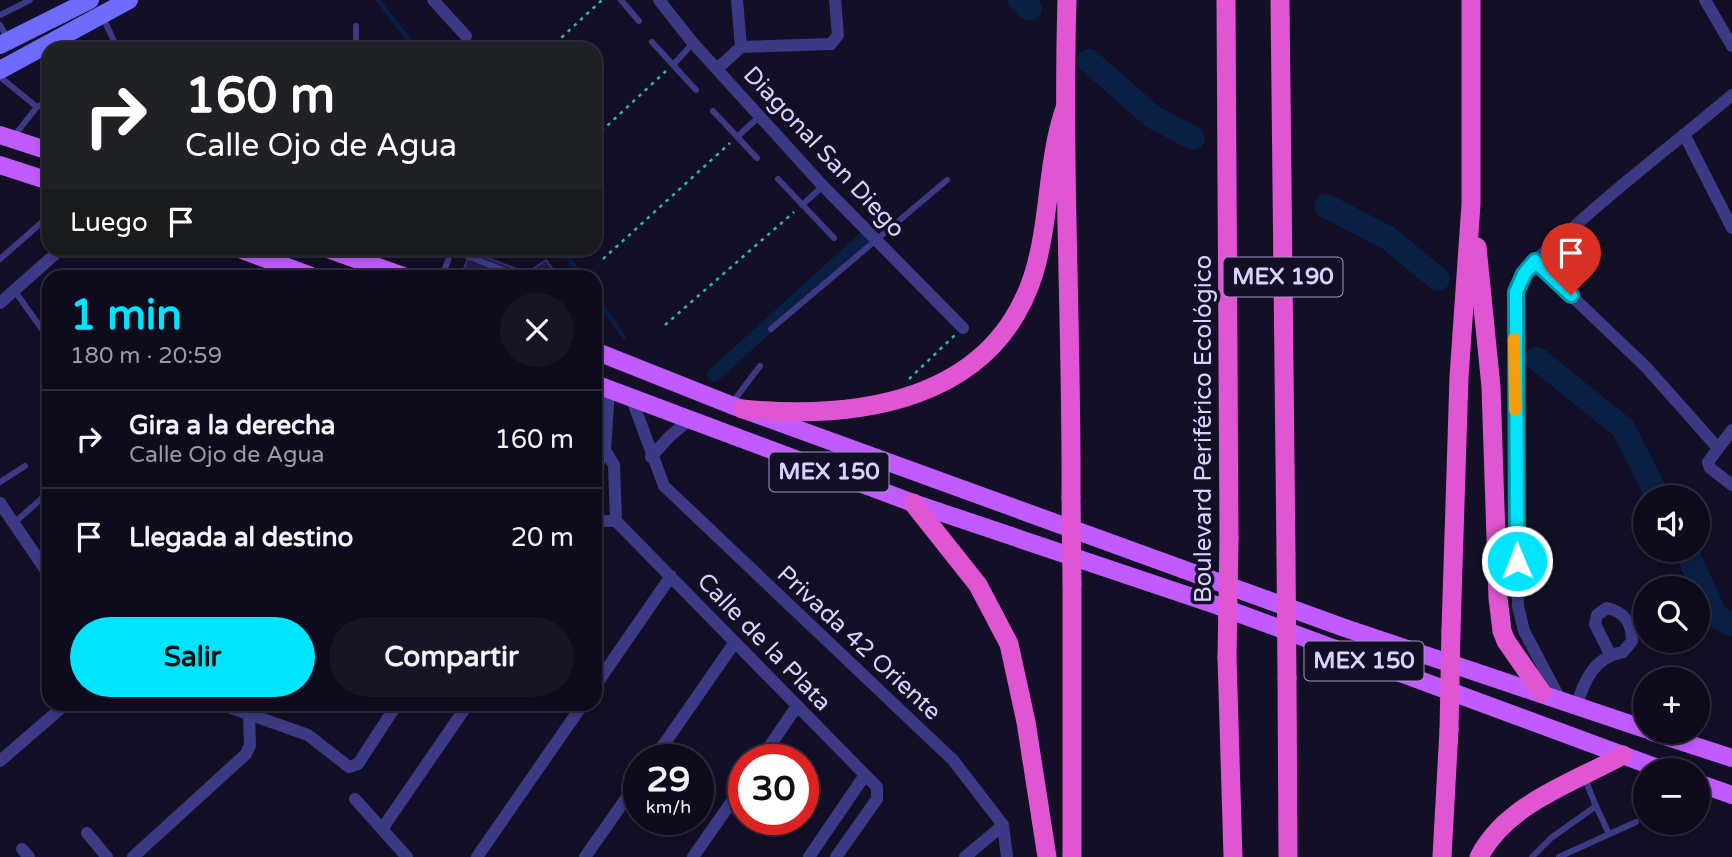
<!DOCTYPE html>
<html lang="es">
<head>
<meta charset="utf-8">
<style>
  :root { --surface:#0e0b1c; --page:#171425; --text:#f1f3f6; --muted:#9b9ba3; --line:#2e2b3b; --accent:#00e5ff }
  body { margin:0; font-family:"Varela Round",sans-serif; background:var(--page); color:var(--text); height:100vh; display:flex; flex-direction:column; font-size:26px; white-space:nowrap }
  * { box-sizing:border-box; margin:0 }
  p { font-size:23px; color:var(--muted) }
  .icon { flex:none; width:38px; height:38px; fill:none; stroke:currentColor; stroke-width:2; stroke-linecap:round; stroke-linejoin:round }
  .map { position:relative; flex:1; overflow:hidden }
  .details { position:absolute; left:42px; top:270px; width:560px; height:441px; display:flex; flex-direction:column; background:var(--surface); border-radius:21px; box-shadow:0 4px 10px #0003,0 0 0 2px var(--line) }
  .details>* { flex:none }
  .top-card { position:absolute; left:42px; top:42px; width:560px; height:214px; border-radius:21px; box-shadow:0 4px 10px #0003,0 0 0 2px var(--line); background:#202124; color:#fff; overflow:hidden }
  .buttons { position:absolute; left:1633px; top:485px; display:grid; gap:14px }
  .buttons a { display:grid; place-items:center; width:77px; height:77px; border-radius:50%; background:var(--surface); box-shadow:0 4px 10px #0003,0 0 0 2px var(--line); font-size:35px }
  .speed { position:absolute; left:623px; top:744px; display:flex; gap:14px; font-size:35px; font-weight:700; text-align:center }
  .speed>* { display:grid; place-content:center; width:91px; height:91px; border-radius:50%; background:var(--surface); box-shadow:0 4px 10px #0003,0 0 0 2px var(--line); line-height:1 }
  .speed small { font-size:18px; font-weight:400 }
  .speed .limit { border:10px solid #d22; background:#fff; color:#111 }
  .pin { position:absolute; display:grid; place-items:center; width:60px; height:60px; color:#fff; margin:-72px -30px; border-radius:50% 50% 50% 0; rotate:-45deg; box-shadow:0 0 7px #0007 }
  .pin .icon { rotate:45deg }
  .me { position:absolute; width:77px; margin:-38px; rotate:359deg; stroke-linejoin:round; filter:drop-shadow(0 0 5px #0008) }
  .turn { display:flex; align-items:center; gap:24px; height:147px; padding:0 28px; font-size:32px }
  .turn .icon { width:91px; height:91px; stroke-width:2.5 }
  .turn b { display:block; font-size:49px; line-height:60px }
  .then { display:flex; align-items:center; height:66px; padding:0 28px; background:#0003; gap:14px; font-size:26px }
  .round { display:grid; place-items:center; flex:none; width:74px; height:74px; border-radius:37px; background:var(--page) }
  .head { display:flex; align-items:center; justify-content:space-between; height:119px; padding:0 28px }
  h1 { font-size:42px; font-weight:800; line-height:52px; color:var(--accent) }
  .cta { display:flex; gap:14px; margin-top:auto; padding:14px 28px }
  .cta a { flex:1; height:80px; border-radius:42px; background:var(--accent); color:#111; font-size:28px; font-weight:800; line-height:80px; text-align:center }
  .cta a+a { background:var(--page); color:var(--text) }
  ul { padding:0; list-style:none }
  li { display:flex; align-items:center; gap:21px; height:98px; padding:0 28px; border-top:2px solid var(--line) }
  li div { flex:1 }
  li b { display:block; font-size:26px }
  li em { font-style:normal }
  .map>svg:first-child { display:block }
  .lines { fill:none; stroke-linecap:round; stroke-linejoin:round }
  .stream { stroke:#0a1f44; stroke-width:4.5 }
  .canal { stroke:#0a1f44; stroke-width:14 }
  .river { stroke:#0a1f44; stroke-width:24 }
  .building { fill:#241b47; stroke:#3b2d73; stroke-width:2 }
  .path { stroke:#2fb8b0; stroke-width:2.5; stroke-dasharray:3.5 5; stroke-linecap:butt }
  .service { stroke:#3d3a85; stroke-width:6 }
  .minor { stroke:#3d3a85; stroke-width:12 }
  .secondary { stroke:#6f6bff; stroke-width:18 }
  .primary { stroke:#c25bff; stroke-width:18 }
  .trunk { stroke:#e055d1; stroke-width:19 }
  .trunk-bridge { stroke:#e055d1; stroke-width:19 }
  .route-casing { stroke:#0095a6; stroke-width:18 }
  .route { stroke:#00e5ff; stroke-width:12 }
  .slow { stroke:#f59e0b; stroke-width:12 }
  .labels { text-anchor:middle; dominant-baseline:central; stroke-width:7; stroke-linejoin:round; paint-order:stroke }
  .shield { fill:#130f26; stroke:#9e99be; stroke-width:2 }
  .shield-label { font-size:23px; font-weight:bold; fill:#d9d4ff }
  .street-label { font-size:24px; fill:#d9d4ff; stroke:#130f26 }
</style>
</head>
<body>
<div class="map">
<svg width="1732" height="857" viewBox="0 0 1732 857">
  <rect width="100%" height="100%" fill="#130f26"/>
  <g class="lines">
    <!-- stream -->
    <path class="stream" d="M 378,0 L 416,49
      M 562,248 L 581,276
      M 595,296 L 624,337"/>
    <!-- canal -->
    <path class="canal" d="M 714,375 L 865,238"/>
    <!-- river -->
    <path class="river" d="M 1020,0 L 1030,9
      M 1089,61 L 1153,117 L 1193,138
      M 1326,206 L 1388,238 L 1438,279
      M 1537,359 L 1623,428 L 1658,497
      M 1686,550 L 1716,617 L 1732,624"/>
  </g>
  <!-- building -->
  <path class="building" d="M 472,248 L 492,248 L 488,258 L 527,273 L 546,260 L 558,276 L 477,276 L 463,271 Z"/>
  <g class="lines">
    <!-- path -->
    <path class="path" d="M 549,49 L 602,0
      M 595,137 L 666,71
      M 603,259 L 730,143
      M 417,271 L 433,276
      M 665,325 L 794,212
      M 909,379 L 955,335"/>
    <!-- service -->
    <path class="service" d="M 621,0 L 639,21
      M 0,15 L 30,0
      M 102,16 L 118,49
      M 0,25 L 8,39
      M 652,42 L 696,90
      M 356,49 L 356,26
      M 674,64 L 693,43
      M 0,77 L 37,107 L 49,101
      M 713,111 L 757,158
      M 14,136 L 37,107
      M 738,136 L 760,116
      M 778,179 L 834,238
      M 802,205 L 823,186
      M 0,259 L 49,216
      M 442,276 L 452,250 L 518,276
      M 14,290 L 49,339
      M 771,329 L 947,180
      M 732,403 L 760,366
      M 0,482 L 25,466
      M 14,523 L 49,492
      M 1596,806 L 1608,832
      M 1532,857 L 1551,838 L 1596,806 L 1585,779
      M 1559,857 L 1636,822"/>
    <!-- minor -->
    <path class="minor" d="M 433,0 L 466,36
      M 659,0 L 693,43 L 823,186 L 963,328
      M 1705,0 L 1732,46
      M 741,47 L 831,44 L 838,35 L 835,0
      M 717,69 L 741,47 L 737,0
      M 1684,134 L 1732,228
      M 1535,261 L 1646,367 L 1717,447
      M 0,303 L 62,248
      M 631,397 L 664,486 L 953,760 L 1003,825 L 1007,857
      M 595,410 L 609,390
      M 1732,430 L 1708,462 L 1710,468 L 1732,485
      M 605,450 L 614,465 L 616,521
      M 651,457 L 669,437 L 689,420
      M 595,486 L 597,466 L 605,450 L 609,389
      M 0,503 L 49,575
      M 595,521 L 616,521
      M 616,521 L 877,787 L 877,799 L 836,857
      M 595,686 L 671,576
      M 1561,701 L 1524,631 L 1518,606 L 1516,292 C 1526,263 1553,245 1576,225 C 1626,180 1680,139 1732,95
      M 220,704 L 308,735 L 349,767 L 358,764 L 397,704
      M 1576,707 C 1584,681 1594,657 1623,652 L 1632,641 C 1632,623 1625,612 1607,608 L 1597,615 L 1595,624 L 1610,654
      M 653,760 L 735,642
      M 760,760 L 797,706
      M 0,761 L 66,704
      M 355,799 L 407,857
      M 382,829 L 468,704
      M 87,833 L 107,857
      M 22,849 L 29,857
      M 133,857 L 246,754 L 250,745 L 249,714
      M 477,857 L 583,704
      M 585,857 L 639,780
      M 693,857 L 744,784
      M 809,857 L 865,775
      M 965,857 L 1003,825"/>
    <!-- secondary -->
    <path class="secondary" d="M 0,45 L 90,0
      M 0,70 L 129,0"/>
    <!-- primary -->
    <path class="primary" d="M 0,135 L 49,151
      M 0,165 L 49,181
      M 237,248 L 311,276
      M 325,248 L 403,276
      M 595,351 L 731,405 L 1342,627 L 1645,729
      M 595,384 L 913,503 L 1216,605 L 1663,770
      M 1652,732 L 1732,758
      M 1698,783 L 1732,795"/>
    <!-- trunk -->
    <path class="trunk" d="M 1067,0 C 1062,166 1072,331 1071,497
      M 1226,0 L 1229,538
      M 1280,0 L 1286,554
      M 1477,247 L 1491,387 L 1498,598 L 1502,631 L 1506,641 L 1542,693
      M 742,409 C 858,420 994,402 1034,273 C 1050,220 1047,163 1064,111
      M 913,503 L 978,585 L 1009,644 L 1026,722 L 1047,857
      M 1072,584 L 1072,857
      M 1451,630 L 1459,377 L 1471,204 L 1471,0
      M 1227,657 L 1233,857
      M 1287,678 L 1288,857
      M 1442,857 L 1449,730
      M 1479,857 C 1507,803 1573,783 1623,755"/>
    <!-- trunk-bridge -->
    <path class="trunk-bridge" d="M 1071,497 L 1072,584
      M 1286,554 L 1287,678
      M 1227,657 L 1229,538
      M 1449,730 L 1451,630"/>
  </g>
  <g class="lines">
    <!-- route casing -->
    <g class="route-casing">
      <path id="route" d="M 1517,561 L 1516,292 L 1524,274 L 1535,261 L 1571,295"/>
    </g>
    <!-- route -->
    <use href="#route" class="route"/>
    <!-- slow -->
    <path class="slow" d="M 1514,339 L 1515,410"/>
  </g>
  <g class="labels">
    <!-- shield labels -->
    <g class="shield">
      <rect x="1223.5" y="257.5" width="119" height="39" rx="5"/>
      <rect x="769.5" y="452.5" width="119" height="39" rx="5"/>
      <rect x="1304.5" y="641.5" width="119" height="39" rx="5"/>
    </g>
    <g class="shield-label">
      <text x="1283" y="277">MEX 190</text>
      <text x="829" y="472">MEX 150</text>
      <text x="1364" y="661">MEX 150</text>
    </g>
    <!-- street labels -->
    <g class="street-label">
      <text transform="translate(824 152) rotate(47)">Diagonal San Diego</text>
      <text transform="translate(1203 429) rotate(-90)">Boulevard Periférico Ecológico</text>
      <text transform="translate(764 642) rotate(46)">Calle de la Plata</text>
      <text transform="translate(859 643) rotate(43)">Privada 42 Oriente</text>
    </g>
  </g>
</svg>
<div class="buttons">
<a><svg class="icon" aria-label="sound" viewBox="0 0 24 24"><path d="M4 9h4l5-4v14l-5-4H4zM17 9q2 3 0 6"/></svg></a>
<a><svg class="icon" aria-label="search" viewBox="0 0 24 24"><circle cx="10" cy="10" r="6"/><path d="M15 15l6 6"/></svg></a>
<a>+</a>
<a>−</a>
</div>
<div class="speed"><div>29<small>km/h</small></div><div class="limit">30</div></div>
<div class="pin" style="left:1571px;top:295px;background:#d93025"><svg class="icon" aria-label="arrive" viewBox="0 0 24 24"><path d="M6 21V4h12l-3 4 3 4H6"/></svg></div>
<svg class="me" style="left:1517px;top:561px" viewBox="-20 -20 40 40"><circle r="17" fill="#00e5ff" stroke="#fff" stroke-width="3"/><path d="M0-11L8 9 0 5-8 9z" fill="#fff"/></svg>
<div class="top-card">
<div class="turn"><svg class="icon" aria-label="right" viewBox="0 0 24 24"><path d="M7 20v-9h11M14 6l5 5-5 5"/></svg><div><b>160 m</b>Calle Ojo de Agua</div></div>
<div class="then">Luego<svg class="icon" aria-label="arrive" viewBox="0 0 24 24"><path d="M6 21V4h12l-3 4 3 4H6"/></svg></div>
</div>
<section class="details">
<div class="head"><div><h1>1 min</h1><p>180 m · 20:59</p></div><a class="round"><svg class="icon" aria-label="close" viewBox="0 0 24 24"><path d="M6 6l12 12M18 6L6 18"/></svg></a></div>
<ul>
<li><svg class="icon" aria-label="right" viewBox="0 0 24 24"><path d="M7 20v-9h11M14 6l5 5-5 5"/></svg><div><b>Gira a la derecha</b><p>Calle Ojo de Agua</p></div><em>160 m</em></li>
<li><svg class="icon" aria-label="arrive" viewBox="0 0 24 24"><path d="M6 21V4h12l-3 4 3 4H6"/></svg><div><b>Llegada al destino</b></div><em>20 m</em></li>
</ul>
<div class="cta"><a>Salir</a><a>Compartir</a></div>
</section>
</div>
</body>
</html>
